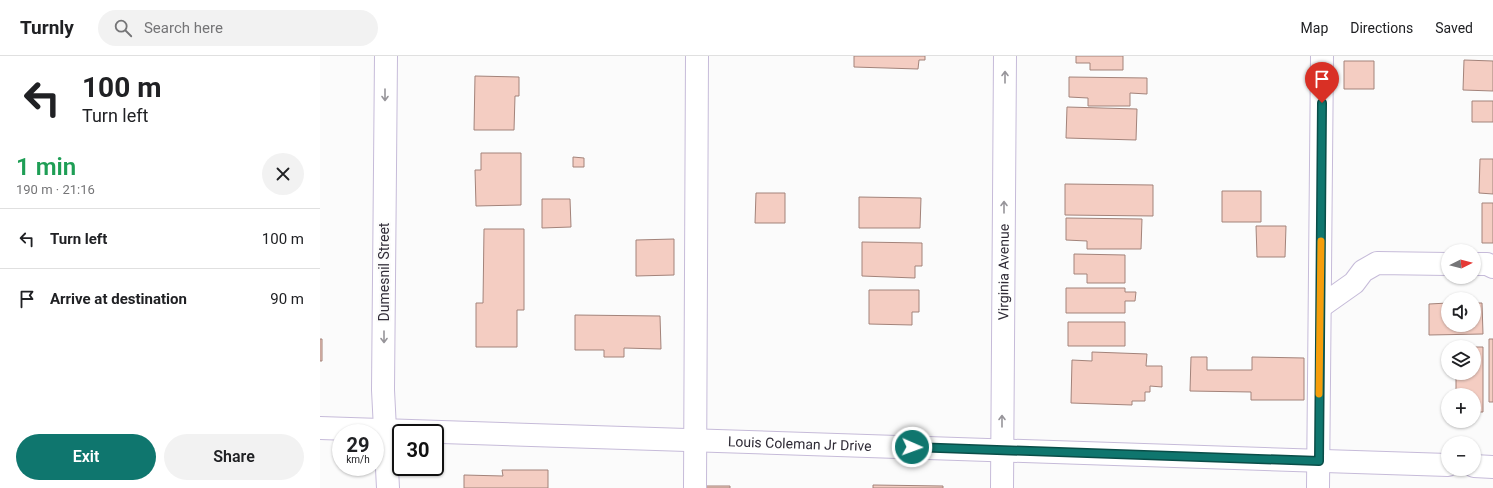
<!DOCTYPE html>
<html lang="en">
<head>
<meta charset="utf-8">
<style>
  :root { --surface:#fff; --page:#f2f2f2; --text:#202124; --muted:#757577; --line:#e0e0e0; --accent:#0f766e }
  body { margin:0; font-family:Roboto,sans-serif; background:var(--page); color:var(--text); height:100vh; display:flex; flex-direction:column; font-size:15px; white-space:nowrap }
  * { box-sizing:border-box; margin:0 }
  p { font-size:13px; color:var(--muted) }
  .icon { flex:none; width:22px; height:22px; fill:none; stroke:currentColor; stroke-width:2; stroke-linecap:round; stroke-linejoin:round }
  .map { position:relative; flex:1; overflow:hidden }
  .sheet { display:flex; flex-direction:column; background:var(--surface); width:320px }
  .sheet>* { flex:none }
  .banner { background:#fff; color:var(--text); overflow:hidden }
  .needle { width:26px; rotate:84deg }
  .tools { position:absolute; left:1121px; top:188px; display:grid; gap:8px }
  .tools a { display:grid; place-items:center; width:40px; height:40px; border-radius:50%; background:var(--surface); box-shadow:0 1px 3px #0004; font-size:20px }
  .speed { position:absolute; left:12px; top:368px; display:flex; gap:8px; font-size:20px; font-weight:700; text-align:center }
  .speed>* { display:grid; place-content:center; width:52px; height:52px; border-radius:50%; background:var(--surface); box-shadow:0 1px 3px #0004; line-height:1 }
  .speed small { font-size:10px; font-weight:400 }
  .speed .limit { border:2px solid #111; border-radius:6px; background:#fff; color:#111 }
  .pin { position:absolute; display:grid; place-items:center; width:34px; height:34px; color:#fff; margin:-41px -17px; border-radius:50% 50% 50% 0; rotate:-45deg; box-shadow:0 0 4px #0007 }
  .pin .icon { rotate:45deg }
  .me { position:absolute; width:44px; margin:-22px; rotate:92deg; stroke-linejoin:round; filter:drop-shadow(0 0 3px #0008) }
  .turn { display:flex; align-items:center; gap:14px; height:84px; padding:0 16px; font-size:18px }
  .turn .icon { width:52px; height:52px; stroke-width:2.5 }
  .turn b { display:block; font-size:28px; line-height:34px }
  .round { display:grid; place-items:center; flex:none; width:42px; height:42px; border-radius:21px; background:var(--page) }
  .headline { display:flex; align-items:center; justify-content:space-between; height:68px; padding:0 16px }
  h1 { font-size:24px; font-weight:600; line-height:30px; color:#1e9e55 }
  .button { display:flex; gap:8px; margin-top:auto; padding:8px 16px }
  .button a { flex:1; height:46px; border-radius:24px; background:var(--accent); color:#fff; font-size:16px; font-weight:600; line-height:46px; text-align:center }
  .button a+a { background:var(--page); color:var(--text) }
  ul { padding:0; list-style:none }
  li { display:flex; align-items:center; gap:12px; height:60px; padding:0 16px; border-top:1px solid var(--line) }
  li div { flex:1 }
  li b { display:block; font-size:15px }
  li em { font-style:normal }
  header { display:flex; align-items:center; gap:24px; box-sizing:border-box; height:56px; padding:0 20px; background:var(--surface); border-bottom:1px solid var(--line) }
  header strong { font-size:19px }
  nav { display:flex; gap:22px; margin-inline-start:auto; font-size:14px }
  .search { width:280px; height:36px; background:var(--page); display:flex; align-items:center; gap:10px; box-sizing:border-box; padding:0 14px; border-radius:22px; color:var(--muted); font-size:15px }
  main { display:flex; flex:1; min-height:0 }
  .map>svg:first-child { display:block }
  .building { fill:#f4cdc2; stroke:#a3837a }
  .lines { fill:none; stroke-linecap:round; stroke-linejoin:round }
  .minor-casing { stroke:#c6bbd9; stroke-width:24 }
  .major-casing { stroke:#c6bbd9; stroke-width:24 }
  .minor { stroke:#fff; stroke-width:22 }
  .major { stroke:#fff; stroke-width:22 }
  .oneway { stroke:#97959a }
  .route-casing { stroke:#0a4d48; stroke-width:10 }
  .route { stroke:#0f766e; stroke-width:7 }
  .slow { stroke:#f59e0b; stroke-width:7 }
  .labels { text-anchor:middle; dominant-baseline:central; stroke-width:4; stroke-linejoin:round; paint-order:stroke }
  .street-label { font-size:14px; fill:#2f2b36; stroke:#fbfbfb }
</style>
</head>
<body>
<header>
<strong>Turnly</strong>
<div class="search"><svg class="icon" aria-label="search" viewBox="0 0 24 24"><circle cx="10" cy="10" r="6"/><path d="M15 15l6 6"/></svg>Search here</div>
<nav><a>Map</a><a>Directions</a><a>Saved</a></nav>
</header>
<main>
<section class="sheet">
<div class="banner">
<div class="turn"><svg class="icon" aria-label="left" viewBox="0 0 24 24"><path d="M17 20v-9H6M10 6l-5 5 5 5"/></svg><div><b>100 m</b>Turn left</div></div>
</div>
<div class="headline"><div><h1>1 min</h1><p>190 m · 21:16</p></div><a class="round"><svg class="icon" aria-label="close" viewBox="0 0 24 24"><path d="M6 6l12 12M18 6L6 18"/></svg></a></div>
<ul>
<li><svg class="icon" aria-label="left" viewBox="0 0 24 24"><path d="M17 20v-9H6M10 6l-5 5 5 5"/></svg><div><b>Turn left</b></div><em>100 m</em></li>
<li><svg class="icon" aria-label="arrive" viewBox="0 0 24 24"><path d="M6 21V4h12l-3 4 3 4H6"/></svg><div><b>Arrive at destination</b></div><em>90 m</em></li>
</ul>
<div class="button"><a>Exit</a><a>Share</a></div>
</section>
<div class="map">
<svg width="1173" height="432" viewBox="0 0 1173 432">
  <rect width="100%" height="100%" fill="#fbfbfb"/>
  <!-- building -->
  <path class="building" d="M 534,0 L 605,0 L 605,4 L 599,4 L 598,13 L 534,11 Z
    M 756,0 L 803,0 L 803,14 L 770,14 L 770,7 L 756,7 Z
    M 1144,4 L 1173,5 L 1173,35 L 1143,34 Z
    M 1024,5 L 1054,5 L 1054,33 L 1024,33 Z
    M 155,20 L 199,21 L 199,40 L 195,40 L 194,74 L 154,74 Z
    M 749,21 L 827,22 L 827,38 L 810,37 L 810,50 L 768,50 L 768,42 L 749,41 Z
    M 1152,45 L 1173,45 L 1173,66 L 1152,66 Z
    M 747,51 L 817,53 L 816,84 L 746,82 Z
    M 161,97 L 201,97 L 201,149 L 156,150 L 155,114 L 161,114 Z
    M 253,101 L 264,102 L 264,111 L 253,111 Z
    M 1160,103 L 1173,103 L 1173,138 L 1159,137 Z
    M 745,128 L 833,129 L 833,160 L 745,159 Z
    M 902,135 L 941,135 L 941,166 L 902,166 Z
    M 436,137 L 465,137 L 465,167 L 435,167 Z
    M 539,141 L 601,142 L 600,172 L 539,172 Z
    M 222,143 L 250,143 L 251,171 L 222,172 Z
    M 1162,147 L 1173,147 L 1173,187 L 1162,187 Z
    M 746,162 L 822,163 L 821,193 L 767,193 L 767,185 L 746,184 Z
    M 936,170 L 966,170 L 965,201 L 937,201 Z
    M 164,173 L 204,173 L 204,254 L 197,254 L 197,291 L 156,291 L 156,247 L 163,247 Z
    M 354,183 L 354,219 L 316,220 L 316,184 Z
    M 542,186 L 602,187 L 602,210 L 595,210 L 595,222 L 542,220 Z
    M 754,198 L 805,199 L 805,227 L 767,227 L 767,218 L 754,218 Z
    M 746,232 L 805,232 L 805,236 L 816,236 L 815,245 L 805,245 L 805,257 L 746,257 Z
    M 549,234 L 599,234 L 599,256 L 592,256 L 592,269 L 549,268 Z
    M 1128,247 L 1128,269 L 1154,269 L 1154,247 L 1162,247 L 1163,278 L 1109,279 L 1109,248 Z
    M 255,259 L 340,260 L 341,293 L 304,292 L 304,301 L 284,301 L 284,294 L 255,294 Z
    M 748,266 L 805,266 L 805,290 L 748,290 Z
    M 0,283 L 2,283 L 2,305 L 0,305 Z
    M 1169,283 L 1173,283 L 1173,346 L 1169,346 Z
    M 1136,291 L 1163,291 L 1163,356 L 1154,356 L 1154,339 L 1136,339 L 1136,317 L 1154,317 L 1154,291 Z
    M 772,296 L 827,298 L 826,310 L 842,310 L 842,331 L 830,330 L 830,336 L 825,336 L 825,345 L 812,345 L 812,349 L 751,347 L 752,304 L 772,305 Z
    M 871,301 L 887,301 L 887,314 L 932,314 L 932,301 L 984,302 L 984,344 L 931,344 L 931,336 L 870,335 Z
    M 182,414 L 228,414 L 228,432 L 144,432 L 144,419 L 183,420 Z
    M 553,429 L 623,430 L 623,432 L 553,432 Z
    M 383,430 L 410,430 L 410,432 L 383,432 Z"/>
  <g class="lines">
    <!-- minor casing -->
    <g class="minor-casing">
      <g id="minor">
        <path d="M 1154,208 L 1167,208 L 1173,211"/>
        <path d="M 1000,251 L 1034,227 L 1043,215 L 1057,207 L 1128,208"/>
        <path id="s1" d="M 0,372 L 1128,409"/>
        <path d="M 1154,410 L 1173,411"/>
        <path d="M 375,432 L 377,0"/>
        <path d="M 998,432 L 1002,0"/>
      </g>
    </g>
    <!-- major casing -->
    <g class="major-casing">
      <g id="major">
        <path d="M 66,0 L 63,334 L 68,432"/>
        <path id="s2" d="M 682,432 L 685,0"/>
      </g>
    </g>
    <!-- minor -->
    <use href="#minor" class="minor"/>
    <!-- major -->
    <use href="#major" class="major"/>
  </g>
  <!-- one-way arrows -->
  <defs><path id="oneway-shaft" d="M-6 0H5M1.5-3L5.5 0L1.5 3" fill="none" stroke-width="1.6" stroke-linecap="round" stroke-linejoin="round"/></defs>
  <g class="oneway">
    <use href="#oneway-shaft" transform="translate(685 21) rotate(-90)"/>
    <use href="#oneway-shaft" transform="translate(65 39) rotate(90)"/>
    <use href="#oneway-shaft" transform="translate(684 151) rotate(-90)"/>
    <use href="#oneway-shaft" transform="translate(64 281) rotate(90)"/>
    <use href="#oneway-shaft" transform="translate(682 365) rotate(-90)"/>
  </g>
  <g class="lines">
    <!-- route casing -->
    <g class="route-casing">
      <path id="route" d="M 592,391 L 999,405 L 1002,47"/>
    </g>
    <!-- route -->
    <use href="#route" class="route"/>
    <!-- slow -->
    <path class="slow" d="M 999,338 L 1001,185"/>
  </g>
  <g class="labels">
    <!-- street labels -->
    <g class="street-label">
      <text transform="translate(64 216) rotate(-90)">Dumesnil Street</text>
      <text stroke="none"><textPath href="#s2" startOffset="216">Virginia Avenue</textPath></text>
      <text stroke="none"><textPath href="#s1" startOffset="480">Louis Coleman Jr Drive</textPath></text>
    </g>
  </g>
</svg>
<div class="tools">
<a><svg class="needle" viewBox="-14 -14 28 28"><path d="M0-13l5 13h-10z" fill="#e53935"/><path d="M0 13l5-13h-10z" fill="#757577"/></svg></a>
<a><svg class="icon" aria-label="sound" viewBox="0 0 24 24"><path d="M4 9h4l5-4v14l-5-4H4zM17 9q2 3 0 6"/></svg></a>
<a><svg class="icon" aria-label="layers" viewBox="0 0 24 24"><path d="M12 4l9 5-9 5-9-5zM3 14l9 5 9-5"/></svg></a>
<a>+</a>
<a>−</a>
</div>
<div class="speed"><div>29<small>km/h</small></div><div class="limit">30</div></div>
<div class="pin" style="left:1002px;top:47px;background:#d93025"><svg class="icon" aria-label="arrive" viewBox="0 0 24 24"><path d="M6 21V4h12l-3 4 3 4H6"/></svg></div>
<svg class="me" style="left:592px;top:391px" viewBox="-20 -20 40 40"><circle r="17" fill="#0f766e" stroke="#fff" stroke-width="3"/><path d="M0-11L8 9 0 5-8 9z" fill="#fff"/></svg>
</div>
</main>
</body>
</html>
